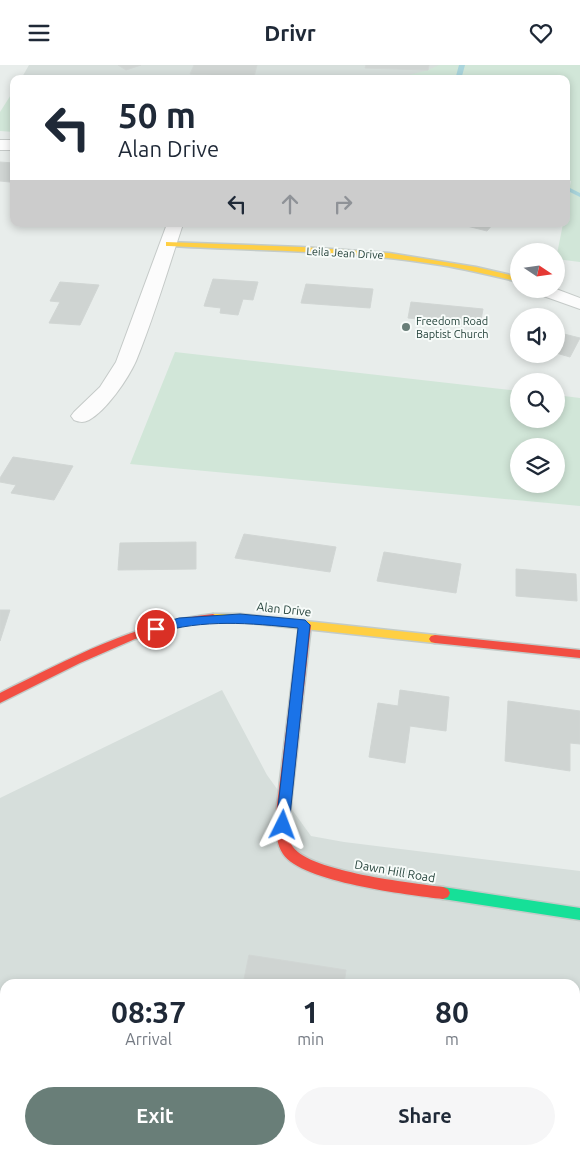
<!DOCTYPE html>
<html lang="en">
<head>
<meta charset="utf-8">
<style>
  :root { --surface:#fff; --page:#f6f6f7; --text:#1f2937; --muted:#747a83; --accent:#697e78 }
  body { margin:0; font-family:Ubuntu,sans-serif; background:var(--page); color:var(--text); height:100vh; display:flex; flex-direction:column; font-size:19px; white-space:nowrap }
  * { box-sizing:border-box; margin:0 }
  p { font-size:16px; color:var(--muted) }
  .icon { flex:none; width:28px; height:28px; fill:none; stroke:currentColor; stroke-width:2; stroke-linecap:round; stroke-linejoin:round }
  .map { position:relative; flex:1; overflow:hidden }
  .side { position:absolute; left:0px; top:914px; width:580px; height:176px; display:flex; flex-direction:column; background:var(--surface); border-radius:15px 15px 0 0; box-shadow:0 2px 8px #0003 }
  .side>* { flex:none }
  .hud { position:absolute; left:10px; top:10px; width:560px; height:152px; border-radius:10px; box-shadow:0 2px 8px #0003; background:#fff; color:var(--text); overflow:hidden }
  .needle { width:32px; rotate:103deg }
  .fabs { position:absolute; left:510px; top:178px; display:grid; gap:10px }
  .fabs a { display:grid; place-items:center; width:55px; height:55px; border-radius:50%; background:var(--surface); box-shadow:0 2px 8px #0003; font-size:25px }
  .pin { position:absolute; display:grid; place-items:center; width:42px; height:42px; color:#fff; margin:-21px; border:2px solid #fff; border-radius:50%; box-shadow:0 1px 5px #0007 }
  .me { position:absolute; width:55px; margin:-28px; rotate:3deg; stroke-linejoin:round; filter:drop-shadow(0 0 4px #0008) }
  .turn { display:flex; align-items:center; gap:18px; height:105px; padding:0 25px; font-size:22px }
  .turn .icon { width:65px; height:65px; stroke-width:2.5 }
  .turn b { display:block; font-size:35px; line-height:42px }
  .lanes { display:flex; align-items:center; height:48px; padding:0 25px; background:#0003; justify-content:center; gap:25px; direction:ltr }
  .lanes .off { opacity:.35 }
  .eta { display:flex; justify-content:space-evenly; align-items:center; height:85px; text-align:center }
  .eta b { font-size:30px; font-weight:700; line-height:35px }
  .primary-button { display:flex; gap:10px; margin-top:auto; padding:10px 25px }
  .primary-button a { flex:1; height:58px; border-radius:30px; background:var(--accent); color:#fff; font-size:20px; font-weight:700; line-height:58px; text-align:center }
  .primary-button a+a { background:var(--page); color:var(--text) }
  header { display:flex; justify-content:space-between; align-items:center; height:65px; padding:0 25px; background:var(--surface); font-size:22px; font-weight:700 }
  .map>svg:first-child { display:block }
  .built { fill:#d6dedb; fill-rule:evenodd }
  .green { fill:#d1e6d8; fill-rule:evenodd }
  .lines { fill:none; stroke-linecap:round; stroke-linejoin:round }
  .stream { fill:#a9d4db; fill-rule:evenodd }
  .building { fill:#cfd4d2; stroke:#d1d6d4 }
  .street-casing { stroke:#c5cac8; stroke-width:2 }
  .fast-casing { stroke:#c3cbc8; stroke-width:3 }
  .slow-casing { stroke:#c3cbc8; stroke-width:3 }
  .jam-casing { stroke:#c3cbc8; stroke-width:3 }
  .street { fill:#fcfcfc; fill-rule:evenodd }
  .fast { fill:#16e098; fill-rule:evenodd }
  .slow { fill:#ffcf43; fill-rule:evenodd }
  .jam { fill:#f24e42; fill-rule:evenodd }
  .route { fill:#1a73e8; stroke:#114b97 }
  .poi-dot { fill:#697e78; stroke:#f7fbf9; stroke-width:2 }
  .labels { text-anchor:middle; dominant-baseline:central; stroke-width:4; stroke-linejoin:round; paint-order:stroke }
  .far-street-label { font-size:11px; fill:#24423a; stroke:#f7fbf9 }
  .far-poi-label { font-size:11px; fill:#24423a; stroke:#f7fbf9; text-anchor:start }
  .street-label { font-size:12px; fill:#24423a; stroke:#f7fbf9 }
</style>
</head>
<body>
<header><svg class="icon" aria-label="menu" viewBox="0 0 24 24"><path d="M4 6h16M4 12h16M4 18h16"/></svg>Drivr<svg class="icon" aria-label="heart" viewBox="0 0 24 24"><path d="M12 20l-8-8c-3-5 5-10 8-4 3-6 11-1 8 4z"/></svg></header>
<div class="map">
<svg width="580" height="1089" viewBox="0 0 580 1089">
  <rect width="100%" height="100%" fill="#e8edeb"/>
  <!-- built -->
  <path class="built" d="M 29,0 L 580,0 L 566,14 L 21,14 Z
    M 222,625 L 267,710 L 311,771 L 344,777 L 580,806 L 580,1089 L 0,1089 L 0,733 ZM 5,919 L 575,919 L 575,1085 L 5,1085 Z"/>
  <!-- green -->
  <path class="green" d="M 439,0 L 580,0 L 580,197 L 556,194 L 563,159 L 566,159 L 566,141 L 571,116 L 566,115 L 566,14 L 394,14 L 428,5 Z
    M 14,25 L 14,67 L 0,66 L 0,47 Z
    M 175,287 L 519,326 L 519,354 L 556,354 L 556,330 L 580,333 L 580,441 L 130,399 ZM 519,381 L 556,381 L 556,419 L 519,419 Z"/>
  <g class="lines">
    <!-- stream -->
    <path class="stream" d="M 459,0 L 465,0 L 462,11 L 462,14 L 457,14 L 456,11 Z
      M 566,121 L 580,128 L 580,132 L 566,125 Z"/>
  </g>
  <!-- building -->
  <path class="building" d="M 118,0 L 141,0 L 126,5 Z
    M 194,0 L 257,0 L 254,12 L 190,9 Z
    M 366,0 L 429,0 L 428,5 L 365,3 Z
    M 0,97 L 14,98 L 14,111 L 10,117 L 0,116 Z
    M 459,159 L 493,159 L 487,166 Z
    M 213,214 L 258,217 L 253,235 L 243,234 L 238,250 L 220,248 L 221,243 L 204,241 Z
    M 60,217 L 99,220 L 80,260 L 49,258 L 60,237 L 50,236 Z
    M 306,219 L 373,224 L 370,243 L 301,238 Z
    M 411,237 L 483,244 L 480,261 L 408,253 Z
    M 556,267 L 580,273 L 570,292 L 556,288 Z
    M 13,392 L 73,401 L 54,435 L 11,428 L 16,420 L 0,417 L 0,413 Z
    M 244,469 L 336,482 L 330,507 L 235,493 Z
    M 196,477 L 196,504 L 118,505 L 120,478 Z
    M 384,487 L 461,499 L 456,528 L 377,516 Z
    M 516,504 L 576,509 L 577,536 L 516,531 Z
    M 0,545 L 10,545 L 0,576 Z
    M 400,625 L 449,632 L 446,666 L 410,661 L 405,698 L 369,692 L 378,638 L 398,641 Z
    M 508,636 L 580,646 L 580,679 L 570,678 L 570,706 L 505,696 Z
    M 249,890 L 346,905 L 344,919 L 243,919 Z
    M 575,1023 L 580,1028 L 580,1089 L 209,1089 L 210,1085 L 575,1085 Z"/>
  <g class="lines">
    <!-- street casing -->
    <g class="street-casing">
      <path id="street" d="M 0,75 L 14,75 L 14,85 L 0,85 Z
        M 167,159 L 183,159 C 168,204 154,252 136,296 C 128,314 106,346 89,355 C 83,358 79,357 74,355 L 71,351 L 74,347 L 100,322 L 116,297 Z
        M 532,224 L 556,224 L 580,233 L 580,244 L 535,228 Z"/>
    </g>
    <!-- fast casing -->
    <g class="fast-casing">
      <path id="fast" d="M 443,822 L 580,843 L 580,855 L 443,834 L 438,832 L 436,828 L 438,824 Z"/>
    </g>
    <!-- slow casing -->
    <g class="slow-casing">
      <path id="slow" d="M 166,177 L 301,182 L 389,188 L 476,202 L 519,212 L 519,217 C 490,210 462,203 434,199 C 346,185 257,186 169,181 L 166,181 Z
        M 213,549 L 240,549 L 435,570 L 439,571 L 441,574 L 439,577 L 435,578 L 240,557 L 213,557 L 207,553 Z"/>
    </g>
    <!-- jam casing -->
    <g class="jam-casing">
      <path id="jam" d="M 213,549 L 219,553 L 217,556 L 186,560 L 135,574 L 80,598 L 0,638 L 0,628 C 69,594 136,557 213,549 Z
        M 305,556 L 311,560 L 290,748 C 289,758 287,774 293,782 C 311,807 412,818 443,822 L 448,824 L 450,828 L 448,832 L 443,834 C 409,830 301,817 283,789 C 275,777 276,762 276,748 L 299,560 Z
        M 435,570 L 580,585 L 580,593 L 435,578 L 431,577 L 429,574 L 431,571 Z"/>
    </g>
    <!-- street -->
    <use href="#street" class="street"/>
    <!-- fast -->
    <use href="#fast" class="fast"/>
    <!-- slow -->
    <use href="#slow" class="slow"/>
    <!-- jam -->
    <use href="#jam" class="jam"/>
  </g>
  <!-- route -->
  <path class="route" d="M 240,549 L 305,555 L 310,560 L 289,760 L 287,764 L 283,766 L 278,764 L 276,760 L 298,563 C 250,558 204,554 156,568 L 150,564 L 152,561 L 179,553 Z"/>
  <!-- markers -->
  <circle class="poi-dot" cx="406" cy="262" r="5"/>
  <g class="labels">
    <!-- far-street labels -->
    <g class="far-street-label">
      <text transform="translate(345 188) rotate(3)">Leila Jean Drive</text>
    </g>
    <!-- far-poi labels -->
    <g class="far-poi-label">
      <text x="416" y="256">Freedom Road<tspan x="416" dy="13">Baptist Church</tspan></text>
    </g>
    <!-- street labels -->
    <g class="street-label">
      <text transform="translate(284 544) rotate(6)">Alan Drive</text>
      <text transform="translate(395 806) rotate(10)">Dawn Hill Road</text>
    </g>
  </g>
</svg>
<div class="fabs">
<a><svg class="needle" viewBox="-14 -14 28 28"><path d="M0-13l5 13h-10z" fill="#e53935"/><path d="M0 13l5-13h-10z" fill="#747a83"/></svg></a>
<a><svg class="icon" aria-label="sound" viewBox="0 0 24 24"><path d="M4 9h4l5-4v14l-5-4H4zM17 9q2 3 0 6"/></svg></a>
<a><svg class="icon" aria-label="search" viewBox="0 0 24 24"><circle cx="10" cy="10" r="6"/><path d="M15 15l6 6"/></svg></a>
<a><svg class="icon" aria-label="layers" viewBox="0 0 24 24"><path d="M12 4l9 5-9 5-9-5zM3 14l9 5 9-5"/></svg></a>
</div>
<div class="pin" style="left:156px;top:564px;background:#d93025"><svg class="icon" aria-label="arrive" viewBox="0 0 24 24"><path d="M6 21V4h12l-3 4 3 4H6"/></svg></div>
<svg class="me" style="left:283px;top:760px" viewBox="-20 -20 40 40"><path d="M0-17L14 15 0 8-14 15z" fill="#1a73e8" stroke="#fff" stroke-width="4"/></svg>
<div class="hud">
<div class="turn"><svg class="icon" aria-label="left" viewBox="0 0 24 24"><path d="M17 20v-9H6M10 6l-5 5 5 5"/></svg><div><b>50 m</b>Alan Drive</div></div>
<div class="lanes"><svg class="icon" aria-label="left" viewBox="0 0 24 24"><path d="M17 20v-9H6M10 6l-5 5 5 5"/></svg><svg class="icon off" aria-label="ahead" viewBox="0 0 24 24"><path d="M12 20V5M6 11l6-6 6 6"/></svg><svg class="icon off" aria-label="right" viewBox="0 0 24 24"><path d="M7 20v-9h11M14 6l5 5-5 5"/></svg></div>
</div>
<section class="side">
<div class="eta">
<div><b>08:37</b><p>Arrival</p></div>
<div><b>1</b><p>min</p></div>
<div><b>80</b><p>m</p></div>
</div>
<div class="primary-button"><a>Exit</a><a>Share</a></div>
</section>
</div>
</body>
</html>
